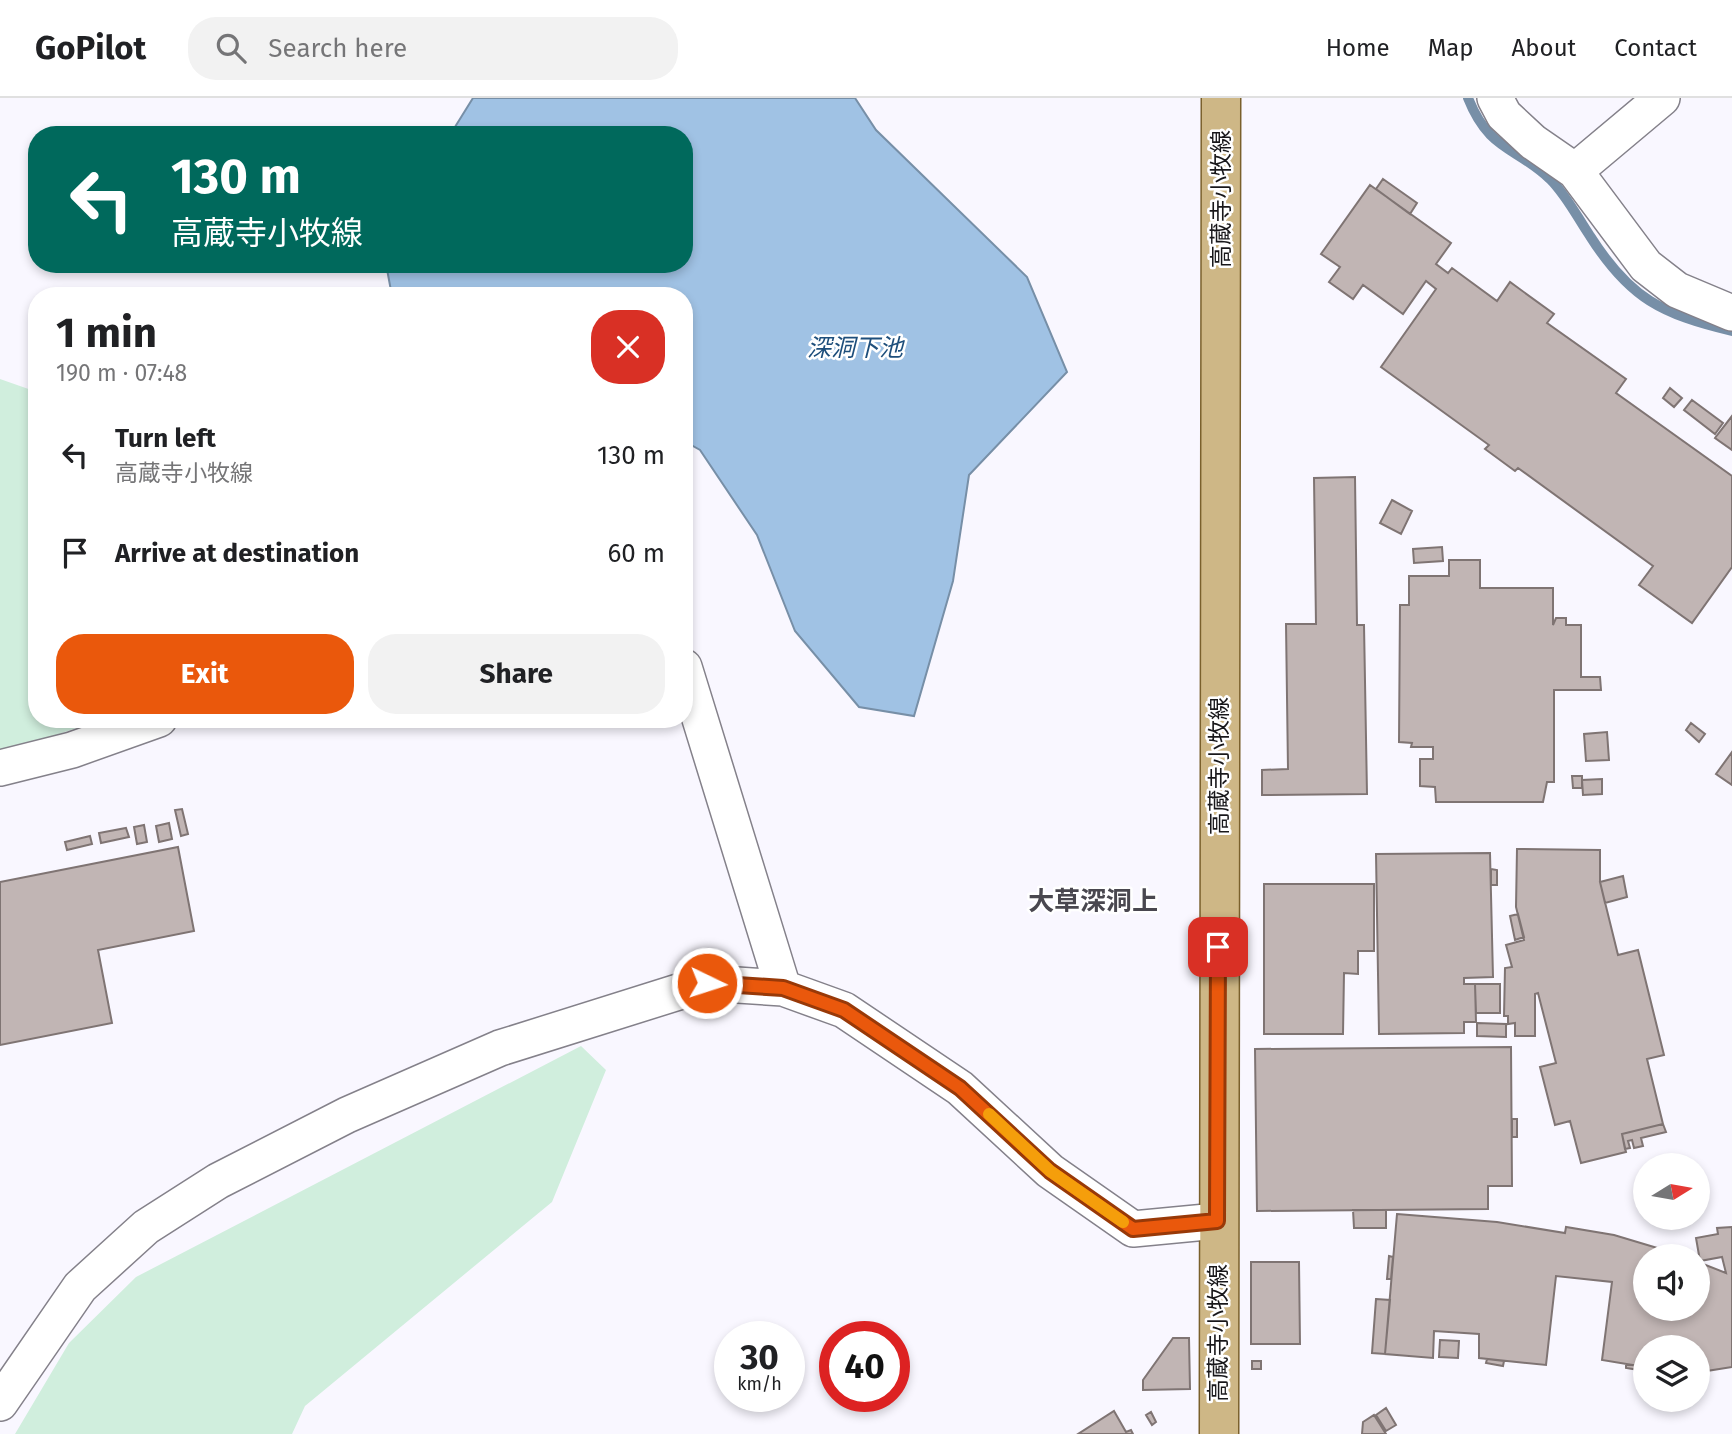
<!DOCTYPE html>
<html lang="en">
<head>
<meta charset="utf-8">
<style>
  :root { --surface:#fff; --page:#f2f2f2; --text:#202124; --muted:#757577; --line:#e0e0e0; --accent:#ea580c }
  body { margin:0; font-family:"Fira Sans","Noto Sans JP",sans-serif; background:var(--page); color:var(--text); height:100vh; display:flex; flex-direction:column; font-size:26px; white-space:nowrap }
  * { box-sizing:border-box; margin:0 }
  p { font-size:23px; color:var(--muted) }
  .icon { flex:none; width:38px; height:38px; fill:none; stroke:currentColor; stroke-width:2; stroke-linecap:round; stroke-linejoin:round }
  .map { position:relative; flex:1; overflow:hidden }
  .sheet { position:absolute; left:28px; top:189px; width:665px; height:441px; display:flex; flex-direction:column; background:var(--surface); border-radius:28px; box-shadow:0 4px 10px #0003 }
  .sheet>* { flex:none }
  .guide { position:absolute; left:28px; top:28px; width:665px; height:147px; border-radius:28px; box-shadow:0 4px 10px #0003; background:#00695c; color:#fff; overflow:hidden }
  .needle { width:46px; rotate:79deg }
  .tools { position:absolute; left:1633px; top:1055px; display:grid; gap:14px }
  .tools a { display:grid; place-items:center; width:77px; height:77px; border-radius:50%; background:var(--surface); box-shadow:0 4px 10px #0003; font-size:35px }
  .speed { position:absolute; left:714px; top:1223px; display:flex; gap:14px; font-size:35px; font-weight:700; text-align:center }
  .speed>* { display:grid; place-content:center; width:91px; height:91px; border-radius:50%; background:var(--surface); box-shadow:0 4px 10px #0003; line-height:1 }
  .speed small { font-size:18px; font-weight:400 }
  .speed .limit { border:10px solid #d22; background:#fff; color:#111 }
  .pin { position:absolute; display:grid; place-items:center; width:60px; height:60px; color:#fff; margin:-30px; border-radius:14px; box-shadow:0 4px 10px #0006 }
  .me { position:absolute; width:77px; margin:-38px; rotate:94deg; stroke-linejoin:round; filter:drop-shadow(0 0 5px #0008) }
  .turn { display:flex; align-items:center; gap:24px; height:147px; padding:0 28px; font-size:32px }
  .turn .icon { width:91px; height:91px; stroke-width:2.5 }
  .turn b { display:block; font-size:49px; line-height:60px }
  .round { display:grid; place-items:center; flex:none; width:74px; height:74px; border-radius:28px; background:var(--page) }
  .overview { display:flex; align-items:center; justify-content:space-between; height:119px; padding:0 28px }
  h1 { font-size:42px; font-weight:700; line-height:52px }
  .button { display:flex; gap:14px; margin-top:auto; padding:14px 28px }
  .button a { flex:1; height:80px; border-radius:28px; background:var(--accent); color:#fff; font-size:28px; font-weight:700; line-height:80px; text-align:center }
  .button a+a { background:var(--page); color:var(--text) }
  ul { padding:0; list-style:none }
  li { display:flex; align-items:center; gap:21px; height:98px; padding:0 28px }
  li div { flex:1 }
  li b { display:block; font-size:26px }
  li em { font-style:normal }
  header { display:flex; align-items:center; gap:42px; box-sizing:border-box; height:98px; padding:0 35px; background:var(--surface); border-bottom:2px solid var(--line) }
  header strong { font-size:33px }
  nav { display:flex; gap:38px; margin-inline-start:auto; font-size:24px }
  .search { width:490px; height:63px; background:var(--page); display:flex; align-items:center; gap:18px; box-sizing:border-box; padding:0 24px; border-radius:28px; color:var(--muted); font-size:26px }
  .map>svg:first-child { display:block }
  .green { fill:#d0eedd }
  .water { fill:#a0c2e4; stroke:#778fa7; stroke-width:2 }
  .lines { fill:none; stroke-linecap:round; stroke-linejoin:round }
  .stream { stroke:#778fa7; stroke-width:10 }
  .building { fill:#c1b5b4; stroke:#7f7473; stroke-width:2 }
  .minor-casing { stroke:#84818a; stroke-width:38 }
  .major-casing { stroke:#7a602c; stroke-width:41 }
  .minor { stroke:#fff; stroke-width:35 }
  .major { stroke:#ceb786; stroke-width:38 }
  .route-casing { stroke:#983908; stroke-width:18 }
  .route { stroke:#ea580c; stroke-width:12 }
  .slow { stroke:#f59e0b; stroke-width:12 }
  .labels { text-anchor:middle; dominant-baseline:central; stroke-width:5; stroke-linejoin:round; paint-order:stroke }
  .street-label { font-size:23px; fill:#18171a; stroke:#fff }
  .water-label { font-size:24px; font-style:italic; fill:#1d4e7b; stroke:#fff }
  .quarter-label { font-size:26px; font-weight:bold; fill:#49474f; stroke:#fff }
</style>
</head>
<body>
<header>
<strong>GoPilot</strong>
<div class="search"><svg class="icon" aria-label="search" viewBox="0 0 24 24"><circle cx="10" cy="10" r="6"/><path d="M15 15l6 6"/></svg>Search here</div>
<nav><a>Home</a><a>Map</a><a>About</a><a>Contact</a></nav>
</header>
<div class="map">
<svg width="1732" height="1336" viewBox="0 0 1732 1336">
  <rect width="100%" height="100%" fill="#f9f7ff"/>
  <!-- green -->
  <path class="green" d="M 0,281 L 37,294 L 37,621 L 103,621 L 59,636 L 0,672 Z
    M 581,948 L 606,972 L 552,1104 L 305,1308 L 292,1336 L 15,1336 L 69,1245 L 136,1179 Z"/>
  <!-- water -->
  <path class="water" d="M 473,0 L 855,0 L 876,32 L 1027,179 L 1067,274 L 969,377 L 953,483 L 914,618 L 859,609 L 795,533 L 757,437 L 700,352 L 684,343 L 684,198 L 392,198 L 386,166 L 684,166 L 684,37 L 450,37 Z"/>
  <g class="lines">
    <!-- stream -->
    <path class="stream" d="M 1468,0 C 1489,53 1515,48 1550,81 C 1567,98 1577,119 1590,138 C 1630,201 1662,216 1732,233"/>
  </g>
  <!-- building -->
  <path class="building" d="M 1383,81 L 1417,105 L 1410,116 L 1376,91 Z
    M 1370,87 L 1451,145 L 1436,166 L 1448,175 L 1452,170 L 1497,203 L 1510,184 L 1554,216 L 1547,225 L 1626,281 L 1616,295 L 1732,378 L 1732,469 L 1692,525 L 1639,487 L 1653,468 L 1518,370 L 1515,373 L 1485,351 L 1489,347 L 1381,269 L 1436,191 L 1426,183 L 1403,216 L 1363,187 L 1353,201 L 1329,184 L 1340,169 L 1321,156 Z
    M 1670,290 L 1682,300 L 1674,309 L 1663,300 Z
    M 1692,302 L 1723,325 L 1715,336 L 1684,312 Z
    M 1732,318 L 1732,352 L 1715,340 Z
    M 1355,379 L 1357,527 L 1364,527 L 1367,696 L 1262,697 L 1262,672 L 1288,671 L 1286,526 L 1316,526 L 1314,380 Z
    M 1392,402 L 1412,413 L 1401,436 L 1380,425 Z
    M 1442,449 L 1443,463 L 1414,465 L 1413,451 Z
    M 1449,462 L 1480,462 L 1480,490 L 1553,490 L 1553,527 L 1556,520 L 1566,520 L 1566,527 L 1581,527 L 1581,579 L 1600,579 L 1601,592 L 1554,592 L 1554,684 L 1547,684 L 1543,704 L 1436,704 L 1435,689 L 1420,688 L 1420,661 L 1433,661 L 1433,649 L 1411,649 L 1412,645 L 1399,644 L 1400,507 L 1409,507 L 1409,478 L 1449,478 Z
    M 1691,625 L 1705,636 L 1699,644 L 1686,632 Z
    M 1607,634 L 1609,662 L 1586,663 L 1584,636 Z
    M 1732,654 L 1732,687 L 1716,676 Z
    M 1572,678 L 1582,678 L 1582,690 L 1573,690 Z
    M 1602,681 L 1602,696 L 1583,697 L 1582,682 Z
    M 182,711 L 188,736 L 181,738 L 175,712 Z
    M 169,725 L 172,741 L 159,744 L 156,728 Z
    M 144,727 L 147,744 L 137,746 L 134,729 Z
    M 126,730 L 129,739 L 101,745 L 99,735 Z
    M 90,738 L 92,746 L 67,752 L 65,744 Z
    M 178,749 L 194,833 L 98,852 L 112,925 L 0,947 L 0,784 Z
    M 1517,751 L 1600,752 L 1600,784 L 1618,857 L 1638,852 L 1664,957 L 1647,961 L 1663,1026 L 1622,1036 L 1626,1054 L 1581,1065 L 1570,1023 L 1555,1027 L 1540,969 L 1556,965 L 1538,895 L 1535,896 L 1535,938 L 1515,938 L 1515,925 L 1508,926 L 1508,918 L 1504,918 L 1505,870 L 1512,869 L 1506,847 L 1524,842 L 1516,809 Z
    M 1490,755 L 1493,879 L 1464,880 L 1464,886 L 1475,886 L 1476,924 L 1464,924 L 1464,935 L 1379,936 L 1376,756 Z
    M 1491,771 L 1497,772 L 1497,787 L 1491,787 Z
    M 1623,778 L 1627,799 L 1605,805 L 1600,784 Z
    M 1264,786 L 1374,786 L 1374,853 L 1358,853 L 1358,876 L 1344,875 L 1343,936 L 1264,936 Z
    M 1518,816 L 1524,839 L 1515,842 L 1510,818 Z
    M 1475,886 L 1500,886 L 1500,915 L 1476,915 Z
    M 1477,925 L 1506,926 L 1506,939 L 1477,938 Z
    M 1511,949 L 1512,1088 L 1488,1088 L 1488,1111 L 1257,1113 L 1255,951 Z
    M 1512,1021 L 1517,1021 L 1517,1039 L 1512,1039 Z
    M 1663,1026 L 1666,1034 L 1641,1040 L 1643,1048 L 1634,1050 L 1632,1042 L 1628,1043 L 1630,1050 L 1625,1051 L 1622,1036 Z
    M 1353,1112 L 1386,1112 L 1386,1130 L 1354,1130 Z
    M 1397,1116 L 1497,1124 L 1565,1135 L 1566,1129 L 1614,1137 L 1684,1158 L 1645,1158 L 1645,1211 L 1698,1211 L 1698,1164 L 1726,1175 L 1722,1159 L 1700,1163 L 1696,1140 L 1718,1136 L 1717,1130 L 1732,1129 L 1732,1269 L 1707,1273 L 1698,1282 L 1698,1250 L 1645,1250 L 1645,1269 L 1602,1262 L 1612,1184 L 1556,1178 L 1546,1267 L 1479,1260 L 1479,1236 L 1434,1233 L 1433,1260 L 1385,1256 Z
    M 1389,1158 L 1393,1159 L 1391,1181 L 1387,1181 Z
    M 1251,1164 L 1299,1164 L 1300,1246 L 1251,1246 Z
    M 1376,1201 L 1390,1202 L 1385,1256 L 1372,1255 Z
    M 1173,1240 L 1189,1240 L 1190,1291 L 1143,1292 L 1143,1282 Z
    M 1440,1242 L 1459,1243 L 1458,1260 L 1439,1259 Z
    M 1487,1261 L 1504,1263 L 1503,1268 L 1486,1265 Z
    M 1252,1263 L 1261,1263 L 1261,1271 L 1252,1271 Z
    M 1626,1266 L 1645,1269 L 1645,1273 L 1626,1270 Z
    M 1386,1310 L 1396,1327 L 1386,1333 L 1376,1317 Z
    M 1114,1313 L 1126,1334 L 1131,1332 L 1133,1336 L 1078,1336 Z
    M 1151,1314 L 1156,1324 L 1152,1327 L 1146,1317 Z
    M 1374,1317 L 1386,1336 L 1362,1336 L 1363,1324 Z"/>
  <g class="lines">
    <!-- minor casing -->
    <g class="minor-casing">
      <path id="minor" d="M 1495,0 L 1504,17 L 1533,44 L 1575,73 L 1646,168 L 1677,192 L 1732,215
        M 1575,73 L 1662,0
        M 684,569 L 783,890
        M 0,670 L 72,652 L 159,621
        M 0,1305 L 80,1189 L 146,1129 L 218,1083 L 347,1017 L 500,950 L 707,885 L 783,890 L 844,912 L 960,990 L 1050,1073 L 1133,1131 L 1217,1123"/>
    </g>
    <!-- major casing -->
    <g class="major-casing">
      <path id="major" d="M 1219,1336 L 1221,0"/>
    </g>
    <!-- minor -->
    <use href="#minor" class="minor"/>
    <!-- major -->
    <use href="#major" class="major"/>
  </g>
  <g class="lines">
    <!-- route casing -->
    <g class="route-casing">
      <path id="route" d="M 707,885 L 783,890 L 844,912 L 960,990 L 1050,1073 L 1133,1131 L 1217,1123 L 1218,849"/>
    </g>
    <!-- route -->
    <use href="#route" class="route"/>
    <!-- slow -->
    <path class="slow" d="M 989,1016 L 1050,1073 L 1123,1124"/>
  </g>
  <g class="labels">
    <!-- street labels -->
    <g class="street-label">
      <text transform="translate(1221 101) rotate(-90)">高蔵寺小牧線</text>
      <text transform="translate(1219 668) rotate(-90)">高蔵寺小牧線</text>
      <text transform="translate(1218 1235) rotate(-90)">高蔵寺小牧線</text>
    </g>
    <!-- water labels -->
    <g class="water-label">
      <text x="855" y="250">深洞下池</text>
    </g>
    <!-- quarter labels -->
    <g class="quarter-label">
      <text x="1093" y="803">大草深洞上</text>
    </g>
  </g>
</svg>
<div class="tools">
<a><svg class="needle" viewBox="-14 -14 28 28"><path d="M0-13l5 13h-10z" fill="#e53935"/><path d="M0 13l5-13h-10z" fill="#757577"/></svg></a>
<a><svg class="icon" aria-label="sound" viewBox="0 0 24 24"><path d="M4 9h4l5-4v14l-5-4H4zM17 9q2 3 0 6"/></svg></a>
<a><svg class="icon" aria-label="layers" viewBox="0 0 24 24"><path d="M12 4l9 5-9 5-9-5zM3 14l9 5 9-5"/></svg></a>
</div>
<div class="speed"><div>30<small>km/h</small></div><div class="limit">40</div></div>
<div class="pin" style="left:1218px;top:849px;background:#d93025"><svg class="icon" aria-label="arrive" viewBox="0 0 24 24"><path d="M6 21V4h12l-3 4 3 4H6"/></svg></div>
<svg class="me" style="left:707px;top:885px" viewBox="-20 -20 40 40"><circle r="17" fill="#ea580c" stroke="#fff" stroke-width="3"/><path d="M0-11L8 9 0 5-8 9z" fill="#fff"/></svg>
<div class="guide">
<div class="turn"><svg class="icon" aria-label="left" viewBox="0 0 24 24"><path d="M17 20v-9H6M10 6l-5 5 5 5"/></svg><div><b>130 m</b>高蔵寺小牧線</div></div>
</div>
<section class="sheet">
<div class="overview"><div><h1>1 min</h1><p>190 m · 07:48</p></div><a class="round" style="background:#d93025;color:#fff"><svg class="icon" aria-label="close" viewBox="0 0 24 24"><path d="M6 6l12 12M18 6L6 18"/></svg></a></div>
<ul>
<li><svg class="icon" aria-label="left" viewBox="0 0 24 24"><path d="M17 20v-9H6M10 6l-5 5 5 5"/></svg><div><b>Turn left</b><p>高蔵寺小牧線</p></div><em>130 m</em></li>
<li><svg class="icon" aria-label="arrive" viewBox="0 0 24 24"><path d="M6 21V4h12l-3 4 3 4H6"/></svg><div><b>Arrive at destination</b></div><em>60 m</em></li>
</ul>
<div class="button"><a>Exit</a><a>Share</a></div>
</section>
</div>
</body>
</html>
